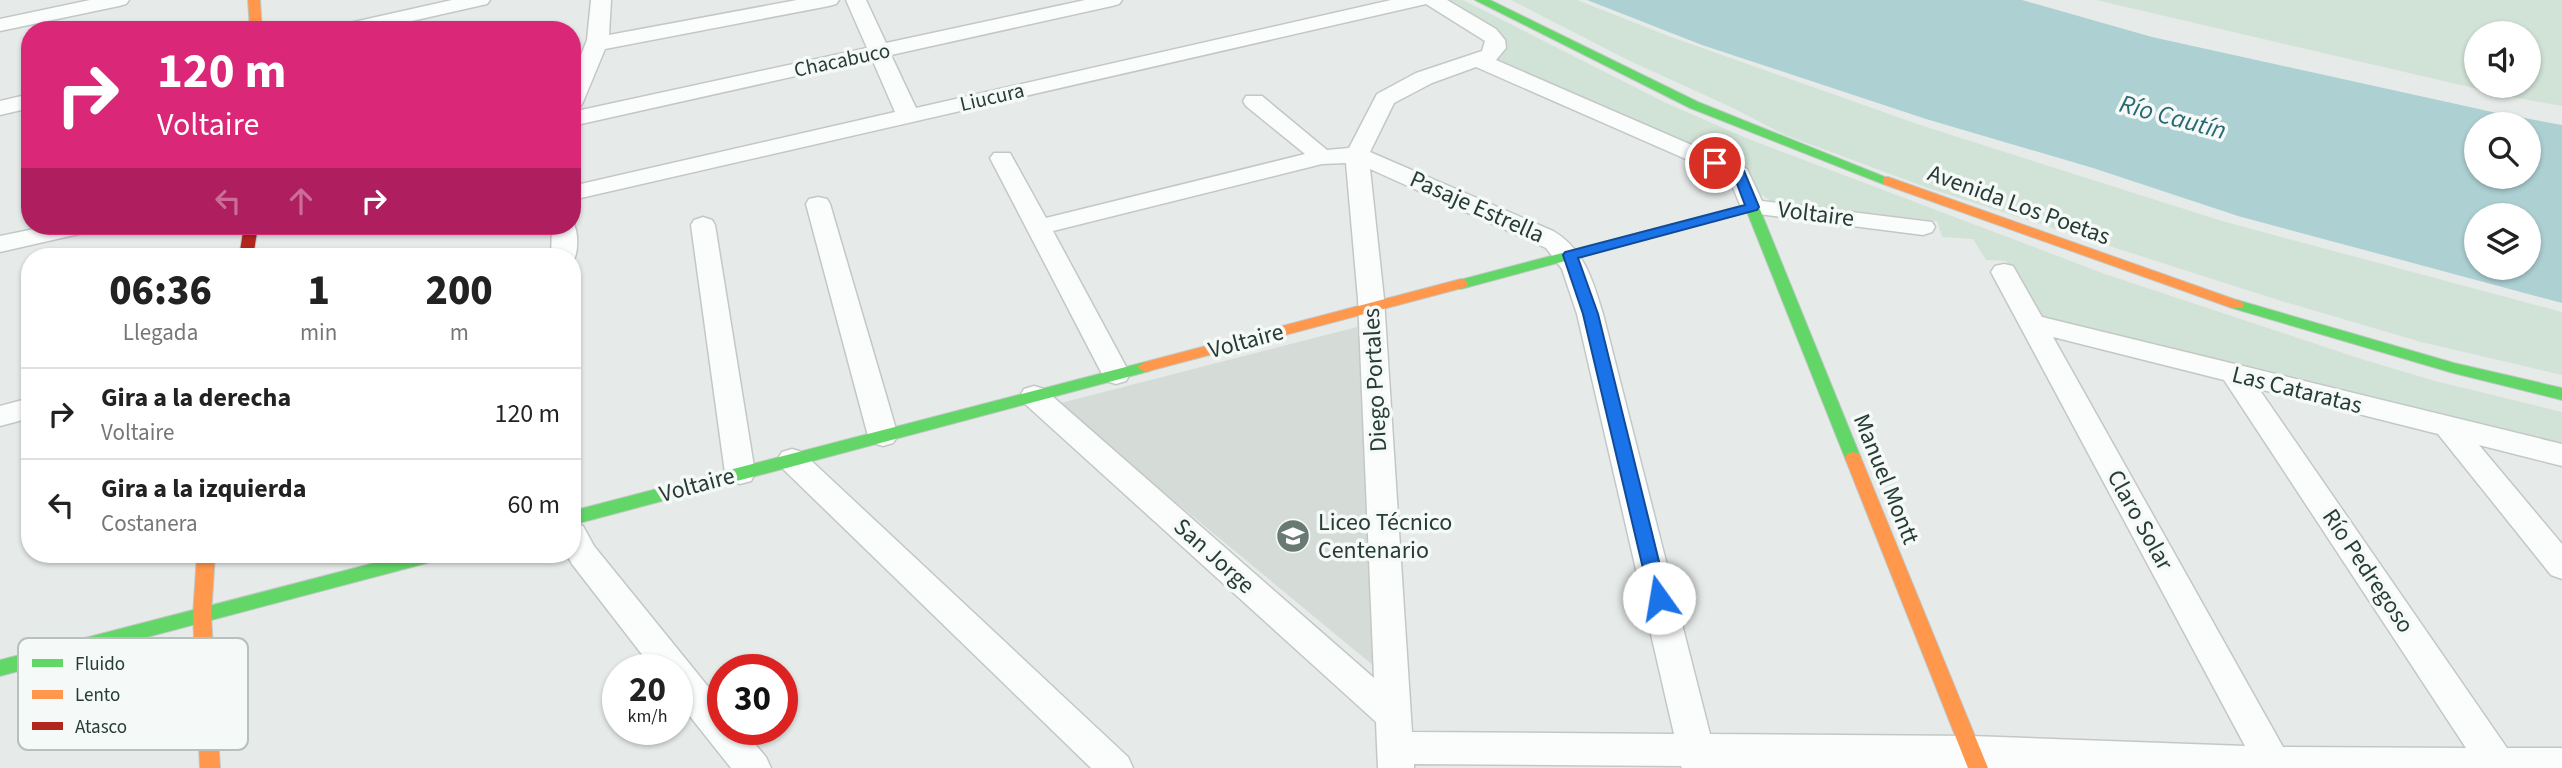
<!DOCTYPE html>
<html lang="es">
<head>
<meta charset="utf-8">
<style>
  :root { --surface:#fff; --page:#f6f6f6; --text:#222; --muted:#767676; --line:#e0e0e0 }
  body { margin:0; font-family:"Source Sans 3",sans-serif; background:var(--page); color:var(--text); height:100vh; display:flex; flex-direction:column; font-size:26px; white-space:nowrap }
  * { box-sizing:border-box; margin:0 }
  p { font-size:23px; color:var(--muted) }
  .icon { flex:none; width:38px; height:38px; fill:none; stroke:currentColor; stroke-width:2; stroke-linecap:round; stroke-linejoin:round }
  .map { position:relative; flex:1; overflow:hidden }
  .panel { position:absolute; left:21px; top:248px; width:560px; height:315px; display:flex; flex-direction:column; background:var(--surface); border-radius:28px; box-shadow:0 2px 5px #0004 }
  .panel>* { flex:none }
  .banner { position:absolute; left:21px; top:21px; width:560px; height:214px; border-radius:28px; box-shadow:0 2px 5px #0004; background:#db2777; color:#fff; overflow:hidden }
  .fabs { position:absolute; left:2464px; top:21px; display:grid; gap:14px }
  .fabs a { display:grid; place-items:center; width:77px; height:77px; border-radius:50%; background:var(--surface); box-shadow:0 2px 5px #0004; font-size:35px }
  .speed { position:absolute; left:602px; top:654px; display:flex; gap:14px; font-size:35px; font-weight:700; text-align:center }
  .speed>* { display:grid; place-content:center; width:91px; height:91px; border-radius:50%; background:var(--surface); box-shadow:0 2px 5px #0004; line-height:1 }
  .speed small { font-size:18px; font-weight:400 }
  .speed .limit { border:10px solid #d22; background:#fff; color:#111 }
  .pin { position:absolute; display:grid; place-items:center; width:60px; height:60px; color:#fff; margin:-30px; border:4px solid #fff; border-radius:50%; box-shadow:0 2px 7px #0007 }
  .me { position:absolute; width:77px; margin:-38px; rotate:347deg; stroke-linejoin:round; filter:drop-shadow(0 0 5px #0008) }
  .turn { display:flex; align-items:center; gap:24px; height:147px; padding:0 21px; font-size:32px }
  .turn .icon { width:91px; height:91px; stroke-width:2.5 }
  .turn b { display:block; font-size:49px; line-height:60px }
  .lanes { display:flex; align-items:center; height:66px; padding:0 21px; background:#0003; justify-content:center; gap:35px; direction:ltr }
  .lanes .off { opacity:.35 }
  .eta { display:flex; justify-content:space-evenly; align-items:center; height:119px; text-align:center }
  .eta b { font-size:42px; font-weight:800; line-height:49px }
  ul { padding:0; list-style:none }
  li { display:flex; align-items:center; gap:21px; height:91px; padding:0 21px; border-top:2px solid var(--line) }
  li div { flex:1 }
  li b { display:block; font-size:26px }
  li em { font-style:normal }
  .map>svg:first-child { display:block }
  .built { fill:#d5dcd8 }
  .green { fill:#d1e2d6; fill-rule:evenodd }
  .water { fill:#add0d3; fill-rule:evenodd }
  .lines { fill:none; stroke-linecap:round; stroke-linejoin:round }
  .street-casing { stroke:#c3c8c6; stroke-width:3 }
  .fast-casing { stroke:#c2c8c6; stroke-width:2 }
  .slow-casing { stroke:#c2c8c6; stroke-width:2 }
  .jam-casing { stroke:#c2c8c6; stroke-width:2 }
  .street { fill:#fbfcfc; fill-rule:evenodd }
  .fast { fill:#63d668; fill-rule:evenodd }
  .slow { fill:#ff974d; fill-rule:evenodd }
  .jam { fill:#b3261e; fill-rule:evenodd }
  .route { fill:#1a73e8; stroke:#114b97; stroke-width:2 }
  .labels { text-anchor:middle; dominant-baseline:central; stroke-width:7; stroke-linejoin:round; paint-order:stroke }
  .far-street-label { font-size:21px; fill:#263c35; stroke:#f5f9f7 }
  .street-label { font-size:24px; fill:#263c35; stroke:#f5f9f7 }
  .poi-label { font-size:24px; fill:#263c35; stroke:#f5f9f7; text-anchor:start }
  .water-label { font-size:26px; font-style:italic; fill:#276971; stroke:#f5f9f7 }
  .key { fill:#f5f9f7; stroke:#b7c0bd; stroke-width:2 }
  .key-label { font-size:19px; fill:#263c35 }
</style>
</head>
<body>
<div class="map">
<svg width="2562" height="768" viewBox="0 0 2562 768">
  <rect width="100%" height="100%" fill="#e6ebe9"/>
  <!-- built -->
  <path class="built" d="M 1361,326 L 1375,667 L 1057,404 Z"/>
  <!-- green -->
  <path class="green" d="M 1423,0 L 1463,0 L 1666,103 L 1751,140 L 2105,274 L 2358,358 L 2435,381 L 2562,412 L 2562,446 L 2231,368 L 2034,314 L 2006,261 L 1986,260 L 1973,239 L 1942,237 L 1937,221 L 1772,202 L 1755,190 L 1480,57 L 1498,48 Z
    M 1511,0 L 1577,0 L 1671,37 L 1923,126 L 2222,221 L 2562,312 L 2562,375 L 2421,342 L 2278,300 L 1928,188 L 1785,135 L 1733,108 L 1630,61 Z
    M 2096,0 L 2562,0 L 2562,106 L 2512,97 ZM 2476,33 L 2529,33 L 2529,86 L 2476,86 Z"/>
  <!-- water -->
  <path class="water" d="M 1587,0 L 2022,0 L 2152,37 L 2497,113 L 2562,125 L 2562,303 L 2238,216 L 2093,168 L 1926,119 L 1702,45 ZM 2476,124 L 2529,124 L 2529,177 L 2476,177 ZM 2476,215 L 2529,215 L 2529,268 L 2476,268 Z"/>
  <g class="lines">
    <!-- street casing -->
    <g class="street-casing">
      <path id="street" d="M 90,0 L 129,0 L 126,4 L 119,6 L 0,31 L 0,19 Z
        M 452,0 L 490,0 L 487,4 L 372,30 L 333,30 L 336,26 Z
        M 591,0 L 611,0 L 609,35 L 797,0 L 839,0 L 836,4 L 829,6 L 605,49 L 583,102 L 580,107 L 572,109 L 572,78 L 587,40 Z
        M 846,0 L 866,0 L 886,43 L 1085,0 L 1122,0 L 1119,4 L 1112,6 L 891,55 L 916,108 L 1391,0 L 1447,0 L 1496,29 L 1505,40 L 1506,48 L 1496,60 L 1747,169 L 1762,201 L 1932,222 L 1935,227 L 1932,232 L 1923,235 L 1743,212 L 1729,178 L 1476,67 L 1432,83 L 1394,103 L 1370,152 L 1553,231 C 1584,249 1593,281 1603,314 L 1710,734 L 1971,736 L 2245,746 L 1991,272 L 1995,266 L 2004,264 L 2013,266 L 2042,317 L 2562,444 L 2562,466 L 2479,445 L 2562,544 L 2562,579 L 2551,575 L 2438,434 L 2259,389 L 2507,748 L 2562,748 L 2562,768 L 1682,768 L 1681,766 L 1414,764 L 1414,768 L 1378,768 L 1376,722 L 1024,403 L 1020,396 L 1024,389 L 1034,386 L 1044,389 L 1374,678 L 1358,299 L 1346,163 L 1322,164 L 1053,231 L 1130,374 L 1126,381 L 1116,384 L 1106,381 L 1102,374 L 990,158 L 994,153 L 1010,153 L 1046,218 L 1305,154 L 1246,106 L 1243,101 L 1246,96 L 1262,96 L 1327,150 L 1349,148 L 1377,94 L 1416,73 L 1482,51 L 1485,41 L 1426,4 L 572,200 L 572,186 L 895,112 L 872,59 L 572,126 L 572,112 L 867,48 ZM 1370,169 L 1546,248 L 1562,269 L 1577,314 L 1674,734 L 1412,732 L 1384,299 ZM 2053,337 L 2224,380 L 2466,748 L 2283,747 Z
        M 30,94 L 30,108 L 0,115 L 0,101 Z
        M 818,197 L 827,199 L 830,204 L 898,436 L 893,443 L 883,446 L 873,443 L 868,436 L 806,204 L 809,199 Z
        M 703,217 L 712,220 L 715,225 L 755,473 L 751,481 L 740,484 L 729,481 L 725,473 L 691,225 L 694,220 Z
        M 572,221 C 579,230 579,254 572,263 L 572,257 L 551,257 L 552,226 L 572,226 Z
        M 49,226 L 95,226 L 92,231 L 0,252 L 0,236 Z
        M 30,398 L 30,418 L 0,426 L 0,406 Z
        M 792,449 L 802,452 L 1128,757 L 1133,768 L 1091,768 L 782,468 L 777,460 L 782,452 Z
        M 572,522 L 583,526 L 594,546 L 723,705 L 723,730 L 743,730 L 766,757 L 771,768 L 731,768 L 677,700 L 677,670 L 654,670 L 572,564 L 567,555 L 572,555 Z"/>
    </g>
    <!-- fast casing -->
    <g class="fast-casing">
      <path id="fast" d="M 1475,0 L 1490,0 L 1698,102 L 1895,181 L 1893,184 L 1883,184 L 1690,108 Z
        M 1752,203 L 1759,207 L 1861,458 L 1859,462 L 1847,462 L 1845,458 L 1747,212 L 1461,289 L 1454,284 L 1456,281 Z
        M 2237,300 L 2454,363 L 2562,388 L 2562,400 L 2453,373 L 2232,308 L 2230,305 Z
        M 1145,362 L 1150,363 L 1153,367 L 1150,371 L 572,525 L 572,511 Z
        M 405,555 L 440,555 L 437,560 L 431,562 L 0,676 L 0,660 Z"/>
    </g>
    <!-- slow casing -->
    <g class="slow-casing">
      <path id="slow" d="M 248,0 L 260,0 L 262,30 L 250,30 Z
        M 1888,177 L 2242,302 L 2244,305 L 2242,308 L 2232,308 L 1883,184 L 1883,178 Z
        M 1461,279 L 1466,281 L 1468,284 L 1466,287 L 1145,372 L 1137,367 L 1145,362 Z
        M 1853,452 L 1859,454 L 1861,458 L 1988,768 L 1968,768 L 1845,458 L 1847,454 Z
        M 197,555 L 215,555 L 211,615 L 220,768 L 200,768 L 193,615 Z"/>
    </g>
    <!-- jam casing -->
    <g class="jam-casing">
      <path id="jam" d="M 244,226 L 258,226 L 253,257 L 239,257 Z"/>
    </g>
    <!-- street -->
    <use href="#street" class="street"/>
    <!-- fast -->
    <use href="#fast" class="fast"/>
    <!-- slow -->
    <use href="#slow" class="slow"/>
    <!-- jam -->
    <use href="#jam" class="jam"/>
  </g>
  <!-- route -->
  <path class="route" d="M 1715,159 L 1744,171 L 1759,207 L 1757,210 L 1578,258 L 1598,314 L 1668,598 L 1666,603 L 1659,606 L 1652,603 L 1650,598 L 1583,314 L 1563,255 L 1565,252 L 1745,205 L 1734,176 L 1709,163 Z"/>
  <!-- icons -->
  <defs>
    <g id="school-disc" transform="scale(1.75)"><circle r="9.5" fill="#697974" stroke="#f5f9f7"/><path d="M0-5L7-2L0 1L-7-2ZM-4 1L0 2.5L4 1V4Q0 6-4 4Z" fill="#fff"/></g>
  </defs>
  <g fill-rule="evenodd">
    <use href="#school-disc" x="1293" y="536"/>
  </g>
  <g class="labels">
    <!-- far-street labels -->
    <g class="far-street-label">
      <text transform="translate(842 60) rotate(-12)">Chacabuco</text>
      <text transform="translate(992 97) rotate(-13)">Liucura</text>
    </g>
    <!-- street labels -->
    <g class="street-label">
      <text transform="translate(2019 205) rotate(20)">Avenida Los Poetas</text>
      <text transform="translate(1477 207) rotate(24)">Pasaje Estrella</text>
      <text transform="translate(1816 214) rotate(7)">Voltaire</text>
      <text transform="translate(1246 341) rotate(-15)">Voltaire</text>
      <text transform="translate(1375 380) rotate(-93)">Diego Portales</text>
      <text transform="translate(2297 390) rotate(14)">Las Cataratas</text>
      <text transform="translate(1886 479) rotate(68)">Manuel Montt</text>
      <text transform="translate(697 485) rotate(-15)">Voltaire</text>
      <text transform="translate(2140 520) rotate(61)">Claro Solar</text>
      <text transform="translate(1214 556) rotate(42)">San Jorge</text>
      <text transform="translate(2368 571) rotate(56)">Río Pedregoso</text>
    </g>
    <!-- poi labels -->
    <g class="poi-label">
      <text x="1318" y="522">Liceo Técnico<tspan x="1318" dy="28">Centenario</tspan></text>
    </g>
    <!-- water labels -->
    <g class="water-label">
      <text transform="translate(2173 117) rotate(15)">Río Cautín</text>
    </g>
  </g>
  <!-- legend -->
  <rect x="18" y="638" width="230" height="112" rx="10" class="key"/>
  <rect x="32" y="659" width="31" height="8" fill="#63d668"/>
  <rect x="32" y="690" width="31" height="9" fill="#ff974d"/>
  <rect x="32" y="722" width="31" height="8" fill="#b3261e"/>
  <g class="key-label">
    <text x="75" y="670">Fluido</text>
    <text x="75" y="701">Lento</text>
    <text x="75" y="733">Atasco</text>
  </g>
</svg>
<div class="fabs">
<a><svg class="icon" aria-label="sound" viewBox="0 0 24 24"><path d="M4 9h4l5-4v14l-5-4H4zM17 9q2 3 0 6"/></svg></a>
<a><svg class="icon" aria-label="search" viewBox="0 0 24 24"><circle cx="10" cy="10" r="6"/><path d="M15 15l6 6"/></svg></a>
<a><svg class="icon" aria-label="layers" viewBox="0 0 24 24"><path d="M12 4l9 5-9 5-9-5zM3 14l9 5 9-5"/></svg></a>
</div>
<div class="speed"><div>20<small>km/h</small></div><div class="limit">30</div></div>
<div class="pin" style="left:1715px;top:163px;background:#d93025"><svg class="icon" aria-label="arrive" viewBox="0 0 24 24"><path d="M6 21V4h12l-3 4 3 4H6"/></svg></div>
<svg class="me" style="left:1659px;top:598px" viewBox="-20 -20 40 40"><circle r="19" fill="#fff"/><path d="M0-13L10 11 0 6-10 11z" fill="#1a73e8"/></svg>
<div class="banner">
<div class="turn"><svg class="icon" aria-label="right" viewBox="0 0 24 24"><path d="M7 20v-9h11M14 6l5 5-5 5"/></svg><div><b>120 m</b>Voltaire</div></div>
<div class="lanes"><svg class="icon off" aria-label="left" viewBox="0 0 24 24"><path d="M17 20v-9H6M10 6l-5 5 5 5"/></svg><svg class="icon off" aria-label="ahead" viewBox="0 0 24 24"><path d="M12 20V5M6 11l6-6 6 6"/></svg><svg class="icon" aria-label="right" viewBox="0 0 24 24"><path d="M7 20v-9h11M14 6l5 5-5 5"/></svg></div>
</div>
<section class="panel">
<div class="eta">
<div><b>06:36</b><p>Llegada</p></div>
<div><b>1</b><p>min</p></div>
<div><b>200</b><p>m</p></div>
</div>
<ul>
<li><svg class="icon" aria-label="right" viewBox="0 0 24 24"><path d="M7 20v-9h11M14 6l5 5-5 5"/></svg><div><b>Gira a la derecha</b><p>Voltaire</p></div><em>120 m</em></li>
<li><svg class="icon" aria-label="left" viewBox="0 0 24 24"><path d="M17 20v-9H6M10 6l-5 5 5 5"/></svg><div><b>Gira a la izquierda</b><p>Costanera</p></div><em>60 m</em></li>
</ul>
</section>
</div>
</body>
</html>
